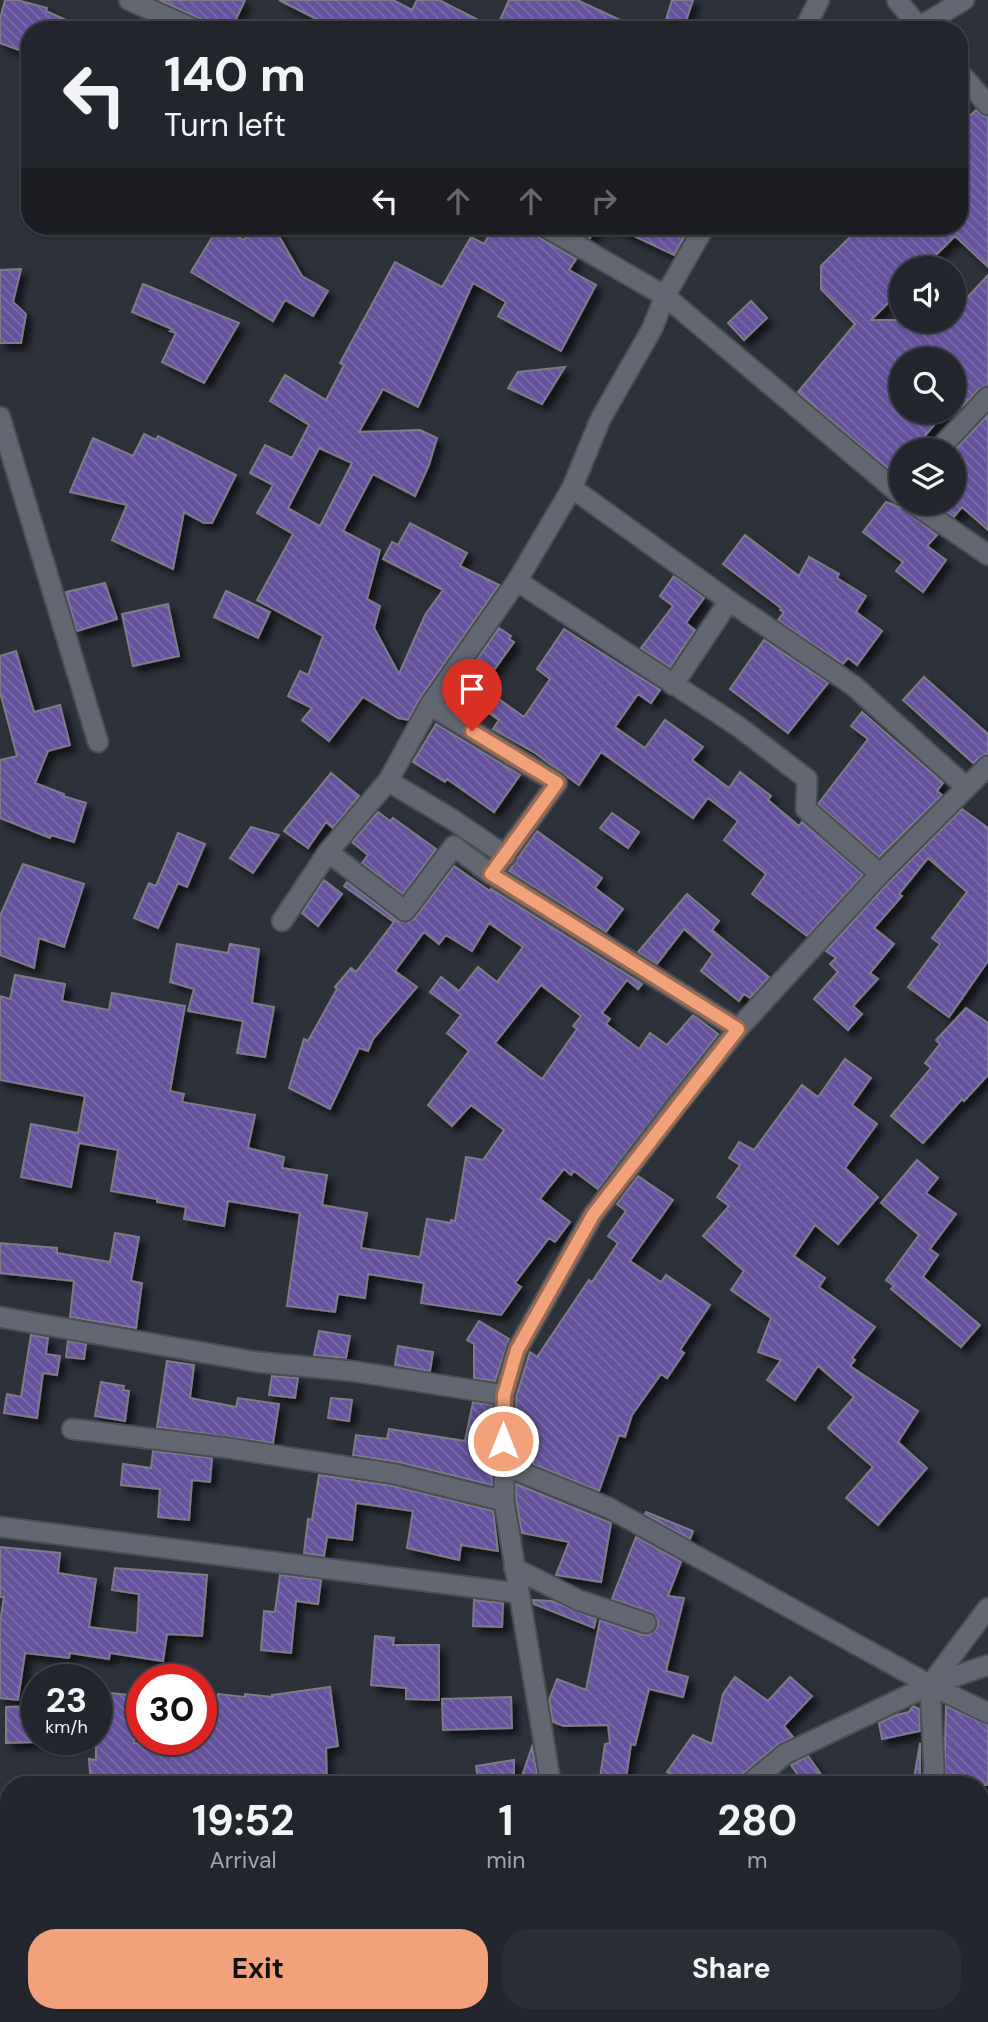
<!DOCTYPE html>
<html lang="en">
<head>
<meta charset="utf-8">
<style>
  :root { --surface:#22252c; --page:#2a2d34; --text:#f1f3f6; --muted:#a2a5a9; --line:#3f4248; --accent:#f1a27b }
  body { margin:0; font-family:"DM Sans",sans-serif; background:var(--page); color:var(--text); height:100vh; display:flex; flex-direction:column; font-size:26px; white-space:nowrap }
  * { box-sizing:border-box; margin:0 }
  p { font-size:23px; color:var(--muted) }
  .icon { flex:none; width:38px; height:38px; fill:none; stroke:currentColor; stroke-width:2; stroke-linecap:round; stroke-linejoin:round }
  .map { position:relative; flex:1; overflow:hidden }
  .side { position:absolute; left:0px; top:1776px; width:989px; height:247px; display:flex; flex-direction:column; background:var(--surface); border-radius:28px 28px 0 0; box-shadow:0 2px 5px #0004,0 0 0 2px var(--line) }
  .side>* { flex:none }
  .guide { position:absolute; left:21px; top:21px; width:947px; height:214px; border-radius:28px; box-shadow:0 2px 5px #0004,0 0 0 2px var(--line); background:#22252c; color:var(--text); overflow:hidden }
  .controls { position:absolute; left:889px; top:256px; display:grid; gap:14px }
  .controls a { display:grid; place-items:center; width:77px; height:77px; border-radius:50%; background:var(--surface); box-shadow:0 2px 5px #0004,0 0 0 2px var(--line); font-size:35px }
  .speed { position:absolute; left:21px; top:1664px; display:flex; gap:14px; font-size:35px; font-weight:700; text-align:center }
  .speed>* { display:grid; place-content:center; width:91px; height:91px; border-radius:50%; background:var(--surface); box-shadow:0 2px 5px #0004,0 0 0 2px var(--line); line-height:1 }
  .speed small { font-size:18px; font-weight:400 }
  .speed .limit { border:10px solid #d22; background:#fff; color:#111 }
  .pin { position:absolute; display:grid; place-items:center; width:60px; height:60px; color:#fff; margin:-72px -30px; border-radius:50% 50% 50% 0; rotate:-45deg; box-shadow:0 0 7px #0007 }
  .pin .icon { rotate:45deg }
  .me { position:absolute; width:77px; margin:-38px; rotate:0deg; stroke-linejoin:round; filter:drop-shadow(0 0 5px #0008) }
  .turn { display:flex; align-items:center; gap:24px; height:147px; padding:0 28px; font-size:32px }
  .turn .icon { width:91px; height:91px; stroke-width:2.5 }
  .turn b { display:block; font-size:49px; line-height:60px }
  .lanes { display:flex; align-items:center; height:66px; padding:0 28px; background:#0003; justify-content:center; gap:35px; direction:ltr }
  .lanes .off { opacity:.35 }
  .eta { display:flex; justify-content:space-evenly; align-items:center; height:119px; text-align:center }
  .eta b { font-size:42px; font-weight:700; line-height:49px }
  .button { display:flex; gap:14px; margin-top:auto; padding:14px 28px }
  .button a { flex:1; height:80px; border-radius:28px; background:var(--accent); color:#111; font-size:28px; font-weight:700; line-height:80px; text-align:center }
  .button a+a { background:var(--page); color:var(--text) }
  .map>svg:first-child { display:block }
  .building { fill:url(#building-back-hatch); stroke:#7e7c87; stroke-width:2; fill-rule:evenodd; filter:url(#shadow) }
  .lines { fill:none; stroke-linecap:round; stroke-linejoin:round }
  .minor-casing { stroke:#4a4e56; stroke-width:23 }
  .minor { stroke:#626771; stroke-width:19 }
  .route-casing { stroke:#9d6950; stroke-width:18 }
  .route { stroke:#f1a27b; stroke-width:12 }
</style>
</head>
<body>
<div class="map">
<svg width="988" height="2022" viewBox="0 0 988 2022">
  <defs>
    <pattern id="building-back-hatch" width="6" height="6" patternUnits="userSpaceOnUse" patternTransform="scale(1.75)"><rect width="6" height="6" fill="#65529d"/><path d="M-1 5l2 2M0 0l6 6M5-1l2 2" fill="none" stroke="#7b6bab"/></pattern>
    <filter id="shadow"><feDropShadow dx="6" dy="6" stdDeviation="3.5" flood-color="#0009"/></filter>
  </defs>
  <rect width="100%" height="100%" fill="#2d313a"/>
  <!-- building -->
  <path class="building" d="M 5,0 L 17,0 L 47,8 L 46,11 L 88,30 L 30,30 L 30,54 L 0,43 L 0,19 Z
    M 159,0 L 245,0 L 231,30 L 211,30 L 201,19 Z
    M 279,0 L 393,0 L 412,10 L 417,0 L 439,0 L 496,29 L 509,0 L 577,0 L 642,30 L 338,30 Z
    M 672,0 L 693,0 L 683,30 L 663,30 Z
    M 976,110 L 983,116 L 988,117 L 988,267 L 955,236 L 923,268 L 901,268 L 901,290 L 871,320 L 954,320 L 954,312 L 988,275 L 988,385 L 979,389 L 954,415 L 954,359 L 901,359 L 901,411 L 946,411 L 913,450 L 901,450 L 901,464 L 893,473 L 798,392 L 855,324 L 821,289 L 821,266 L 861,226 L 959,226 L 959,126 Z
    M 219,226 L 244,240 L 252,226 L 273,226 L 302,276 L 328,291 L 313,316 L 285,300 L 273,321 L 191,272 Z
    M 494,226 L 532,226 L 538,237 L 576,259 L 569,270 L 596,285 L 561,351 L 498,316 L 506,302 L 473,283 L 418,407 L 383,389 L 359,432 L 420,430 L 437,438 L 429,465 L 415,496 L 373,474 L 343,531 L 380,550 L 367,599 L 380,606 L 374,628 L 399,674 L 425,615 L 443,590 L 383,559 L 392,542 L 398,545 L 410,523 L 467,553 L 460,566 L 499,585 L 420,698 L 408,720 L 398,718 L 363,697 L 329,741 L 302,720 L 312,708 L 288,696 L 300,671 L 308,675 L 323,636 L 257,600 L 293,534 L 257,513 L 273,485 L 250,473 L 265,445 L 292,458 L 309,425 L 270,401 L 285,375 L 326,400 L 344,365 L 340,363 L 395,262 L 442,287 L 471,237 L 484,244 ZM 319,448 L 352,463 L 320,526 L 288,508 Z
    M 575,226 L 598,226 L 590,238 L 573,229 Z
    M 613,226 L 690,226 L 674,255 Z
    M 21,269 L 13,302 L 26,314 L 21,343 L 0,343 L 0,270 Z
    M 143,284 L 239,323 L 204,383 L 162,362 L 176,333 L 170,331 L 172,329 L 132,312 Z
    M 751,301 L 767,318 L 744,340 L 728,323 Z
    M 565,367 L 542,404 L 508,388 L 518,372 Z
    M 988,415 L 988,530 L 962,507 L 954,517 L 933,502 L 957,502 L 954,499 L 954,451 Z
    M 144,434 L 156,440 L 158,436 L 236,475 L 212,523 L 204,523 L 184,512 L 173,569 L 112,540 L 127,505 L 70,492 L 93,438 L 133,456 Z
    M 886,502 L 900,507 L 937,535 L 927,546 L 946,560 L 923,592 L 896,571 L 903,562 L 863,532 Z
    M 745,535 L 799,576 L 809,557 L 839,574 L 837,578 L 866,596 L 856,612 L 882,631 L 857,665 L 848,658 L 843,664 L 778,620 L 784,612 L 780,610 L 781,608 L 723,564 Z
    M 674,576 L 704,598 L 686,623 L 695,630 L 670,667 L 641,648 L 673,606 L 660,596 Z
    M 105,583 L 117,619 L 77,631 L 66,592 Z
    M 226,591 L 270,612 L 258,638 L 214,617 Z
    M 168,604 L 179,656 L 133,666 L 122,614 Z
    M 499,628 L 511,636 L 509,639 L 514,642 L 482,687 L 524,717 L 550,679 L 537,669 L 564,629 L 660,690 L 651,703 L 638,694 L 615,727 L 645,748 L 665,720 L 703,747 L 692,760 L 729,788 L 740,772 L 771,796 L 768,800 L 799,826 L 802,822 L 863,875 L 807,936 L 752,894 L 766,874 L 724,840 L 738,821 L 708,798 L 693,818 L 601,752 L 579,785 L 535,753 L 493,729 L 499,720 L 456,690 Z
    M 764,640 L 828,683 L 788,733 L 730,689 Z
    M 16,651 L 34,712 L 60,705 L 70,745 L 48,751 L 35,783 L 64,794 L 63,796 L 86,803 L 74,842 L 51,835 L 50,838 L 0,818 L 0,760 L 17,756 L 0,692 L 0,656 Z
    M 924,677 L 988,734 L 988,754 L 980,757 L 973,763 L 903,700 Z
    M 862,712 L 943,783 L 937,791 L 942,795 L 879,857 L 818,804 L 868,739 L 851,726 Z
    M 436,724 L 520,775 L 494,812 L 447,779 L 445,782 L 413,762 Z
    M 331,773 L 359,796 L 333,828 L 326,822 L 308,848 L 284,831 Z
    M 962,809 L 988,828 L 988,961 L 949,1017 L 908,987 L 940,944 L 932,938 L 967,892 L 928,858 L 899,894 L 902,896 L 874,928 L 894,944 L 870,973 L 878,979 L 853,1006 L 862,1014 L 848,1030 L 814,999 L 838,972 L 830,964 L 836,958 L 826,951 L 889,882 Z
    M 378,812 L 390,821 L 393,818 L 436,849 L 403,894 L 362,863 L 368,855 L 352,842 Z
    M 612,813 L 639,832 L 628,848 L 600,828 Z
    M 251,827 L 279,835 L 253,873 L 230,858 Z
    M 537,831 L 602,878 L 595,888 L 623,909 L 606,932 L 509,871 Z
    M 178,833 L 205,844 L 187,887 L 178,883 L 158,928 L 134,918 L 149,883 L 156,886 Z
    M 23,864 L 84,884 L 64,947 L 39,938 L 34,968 L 0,955 L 0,916 Z
    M 454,866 L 490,891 L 491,889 L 642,984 L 638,989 L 627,980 L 602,1013 L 610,1019 L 606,1024 L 639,1049 L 650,1033 L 667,1045 L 693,1015 L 718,1034 L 598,1189 L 574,1171 L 571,1175 L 564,1169 L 540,1199 L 570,1222 L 555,1242 L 549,1238 L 515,1283 L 521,1287 L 501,1315 L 421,1303 L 424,1283 L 368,1274 L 365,1298 L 338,1294 L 335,1312 L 287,1306 L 300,1213 L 228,1201 L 224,1226 L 184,1219 L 186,1207 L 157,1202 L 157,1199 L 111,1191 L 118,1150 L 79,1143 L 71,1187 L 21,1177 L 31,1124 L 78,1133 L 85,1096 L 0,1080 L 0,996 L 10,999 L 15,975 L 65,984 L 62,1001 L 109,1010 L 112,993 L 185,1006 L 170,1091 L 184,1094 L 182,1102 L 255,1115 L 248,1148 L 284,1157 L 282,1168 L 327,1175 L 322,1205 L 367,1213 L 361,1248 L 420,1257 L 427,1219 L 451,1223 L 451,1220 L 455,1221 L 466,1157 L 483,1160 L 504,1130 L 471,1105 L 452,1126 L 428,1105 L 469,1051 L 447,1033 L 461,1015 L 430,992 L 441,977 L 459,991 L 478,967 L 497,982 L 523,947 L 489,923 L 472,951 L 446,935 L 439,944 L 424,932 L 395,971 L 417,987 L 373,1039 L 368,1051 L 359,1048 L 330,1109 L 289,1088 L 304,1039 L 308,1041 L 337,989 L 335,987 L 351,968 L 356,972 L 394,922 L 344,886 L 347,882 L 398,921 L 409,922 L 415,918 ZM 541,985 L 581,1016 L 573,1026 L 577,1029 L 542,1079 L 495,1043 Z
    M 324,880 L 342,894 L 318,926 L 302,913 Z
    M 687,894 L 719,921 L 712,930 L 769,977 L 750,998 L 744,994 L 739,1001 L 701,971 L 713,954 L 684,929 L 657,964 L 638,952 Z
    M 177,944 L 228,953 L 230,944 L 259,949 L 252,1003 L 274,1007 L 265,1057 L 237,1053 L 243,1021 L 188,1011 L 194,989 L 170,982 Z
    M 966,1008 L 988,1023 L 988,1075 L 964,1101 L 962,1099 L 923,1143 L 891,1116 L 931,1068 L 925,1063 L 940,1044 L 936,1040 Z
    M 845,1059 L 871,1078 L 852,1105 L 877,1124 L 845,1168 L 878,1197 L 838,1244 L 815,1225 L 794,1256 L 825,1278 L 819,1287 L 875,1327 L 852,1358 L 855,1360 L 850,1366 L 918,1411 L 898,1442 L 927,1468 L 878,1525 L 846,1498 L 873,1467 L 828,1428 L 854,1397 L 818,1366 L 795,1400 L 767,1380 L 781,1360 L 758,1352 L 771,1318 L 731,1290 L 744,1271 L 703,1236 L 729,1206 L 717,1197 L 740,1165 L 729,1158 L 739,1142 L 754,1150 L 802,1085 L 818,1097 Z
    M 917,1160 L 938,1178 L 926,1193 L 956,1214 L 930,1249 L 938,1255 L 923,1277 L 980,1325 L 961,1347 L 891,1289 L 894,1286 L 886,1280 L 919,1235 L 881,1203 Z
    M 638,1176 L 673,1200 L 630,1261 L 661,1282 L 666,1275 L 710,1305 L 680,1350 L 684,1353 L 667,1378 L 661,1374 L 632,1415 L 625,1437 L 619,1435 L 599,1491 L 533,1464 L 537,1438 L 516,1429 L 516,1397 L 530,1352 L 537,1357 L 589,1280 L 592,1282 L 618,1243 L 608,1236 L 626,1211 L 617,1204 Z
    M 115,1233 L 139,1237 L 131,1281 L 142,1283 L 136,1328 L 70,1317 L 74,1281 L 0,1273 L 0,1243 L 57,1248 L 57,1253 L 110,1262 Z
    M 479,1321 L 509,1339 L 495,1381 L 474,1378 L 474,1344 L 467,1340 Z
    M 319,1331 L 350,1336 L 346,1358 L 314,1355 Z
    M 31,1335 L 48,1338 L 46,1354 L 60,1356 L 57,1375 L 43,1373 L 37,1418 L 4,1413 L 7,1394 L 21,1397 Z
    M 68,1341 L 86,1344 L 84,1359 L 66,1357 Z
    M 398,1346 L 433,1352 L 430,1371 L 395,1365 Z
    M 167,1361 L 194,1365 L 190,1398 L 236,1407 L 238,1398 L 279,1404 L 273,1443 L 157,1427 Z
    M 272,1376 L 298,1378 L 295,1398 L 269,1395 Z
    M 101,1382 L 124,1386 L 123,1390 L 129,1391 L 125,1421 L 95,1416 Z
    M 331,1398 L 352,1400 L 349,1421 L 328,1418 Z
    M 473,1402 L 492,1405 L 492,1485 L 398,1462 L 353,1455 L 356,1435 L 387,1439 L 389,1429 L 465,1441 Z
    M 153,1451 L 212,1458 L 210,1482 L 192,1480 L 189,1520 L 158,1517 L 160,1489 L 121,1485 L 123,1464 L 151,1468 Z
    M 319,1475 L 393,1486 L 493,1511 L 498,1551 L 461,1545 L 459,1560 L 407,1548 L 413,1511 L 356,1503 L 352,1540 L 327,1537 L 324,1556 L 304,1553 L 308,1519 L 312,1520 Z
    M 516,1484 L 611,1523 L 601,1582 L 556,1575 L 569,1542 L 522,1533 L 516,1500 Z
    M 646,1512 L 693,1531 L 690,1539 L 645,1514 Z
    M 636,1537 L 681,1562 L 668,1596 L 684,1598 L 666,1671 L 688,1677 L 683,1697 L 649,1689 L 635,1745 L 631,1744 L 625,1785 L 599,1785 L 605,1744 L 610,1743 L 608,1725 L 564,1726 L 553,1722 L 549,1700 L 557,1679 L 586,1690 L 600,1620 L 643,1635 L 649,1635 L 657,1628 L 658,1620 L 651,1612 L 612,1599 Z
    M 0,1547 L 60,1553 L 58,1573 L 96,1579 L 89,1627 L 137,1633 L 139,1594 L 112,1590 L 115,1568 L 207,1575 L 202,1636 L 167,1634 L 163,1661 L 110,1653 L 109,1659 L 70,1653 L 69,1658 L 25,1653 L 18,1700 L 0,1698 L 0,1622 L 4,1597 L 0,1597 Z
    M 280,1575 L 321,1580 L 318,1604 L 296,1601 L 291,1653 L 261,1650 L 264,1611 L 275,1612 Z
    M 474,1600 L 503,1603 L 502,1627 L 473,1626 Z
    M 533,1600 L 552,1601 L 596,1619 L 594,1628 L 534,1604 Z
    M 375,1636 L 394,1638 L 393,1645 L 439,1645 L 439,1700 L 406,1699 L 406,1688 L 371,1685 Z
    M 735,1677 L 768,1701 L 790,1677 L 812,1696 L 784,1726 L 793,1737 L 777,1745 L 740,1776 L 736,1785 L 696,1785 L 667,1772 L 693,1735 L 712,1744 L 723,1694 Z
    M 330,1687 L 338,1746 L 326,1748 L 327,1785 L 91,1785 L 89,1759 L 96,1760 L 96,1709 L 110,1711 L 111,1693 L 138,1696 L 134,1743 L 191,1749 L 192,1741 L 201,1742 L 201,1697 L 217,1698 L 218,1694 L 245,1697 L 245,1694 L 273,1697 L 272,1695 Z
    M 511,1697 L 512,1728 L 443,1730 L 442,1699 Z
    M 37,1706 L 37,1742 L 6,1743 L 6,1707 Z
    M 913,1706 L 919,1709 L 920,1731 L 882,1739 L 879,1723 L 896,1715 L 909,1712 Z
    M 946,1706 L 988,1725 L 988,1785 L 944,1785 Z
    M 920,1743 L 920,1785 L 913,1785 Z
    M 532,1747 L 539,1785 L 519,1785 Z
    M 808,1756 L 818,1770 L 828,1785 L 805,1785 L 791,1765 Z
    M 514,1760 L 514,1785 L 479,1785 L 476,1766 Z"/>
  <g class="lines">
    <!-- minor casing -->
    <g class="minor-casing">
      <path id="minor" d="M 129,0 L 196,30
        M 897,0 L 921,30
        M 919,27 L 964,0
        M 804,30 L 819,0
        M 959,72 L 988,105
        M 544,226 L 665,296 L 901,495
        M 0,417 L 98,742
        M 938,450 L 988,397
        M 572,488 L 729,601 L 854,686 L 966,787
        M 911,502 L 988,555
        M 517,581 L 739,727 L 807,779 L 806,809 L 880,874
        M 673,685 L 729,601
        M 430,705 L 557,783 L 491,874
        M 388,781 L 450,818 L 506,856
        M 328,852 L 405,911 L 454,846 L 491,874 L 738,1029
        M 282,921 L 328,852 L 388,781 L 430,705 L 517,581 L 572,488 L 601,418 L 652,329 L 665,296 L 705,226
        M 0,1317 L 257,1362 L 352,1371 L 504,1395
        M 72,1429 L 228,1448 L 395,1474 L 504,1501
        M 503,1465 L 609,1508 L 930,1685 L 988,1713
        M 0,1527 L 518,1593
        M 514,1568 L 578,1600 L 646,1623
        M 551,1785 L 504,1501 L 504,1395 L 517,1350 L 593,1215 L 677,1105 L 738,1029 L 880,874 L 988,766
        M 748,1785 L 785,1754 L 930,1685 L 988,1665
        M 932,1785 L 934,1770 L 930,1685 L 988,1608
        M 0,1808 L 9,1841
        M 0,1972 L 9,1971
        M 619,2022 L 620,2014
        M 891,2022 L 892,2014"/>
    </g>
    <!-- minor -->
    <use href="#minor" class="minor"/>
  </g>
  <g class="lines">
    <!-- route casing -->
    <g class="route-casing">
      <path id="route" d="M 472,731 L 557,783 L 491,874 L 738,1029 L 593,1215 L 517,1350 L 504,1395 L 503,1441"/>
    </g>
    <!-- route -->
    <use href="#route" class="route"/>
  </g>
</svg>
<div class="controls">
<a><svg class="icon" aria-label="sound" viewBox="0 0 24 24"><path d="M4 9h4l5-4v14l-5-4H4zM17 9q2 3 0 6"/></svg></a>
<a><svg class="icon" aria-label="search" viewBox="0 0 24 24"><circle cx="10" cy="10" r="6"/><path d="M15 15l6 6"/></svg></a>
<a><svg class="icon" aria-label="layers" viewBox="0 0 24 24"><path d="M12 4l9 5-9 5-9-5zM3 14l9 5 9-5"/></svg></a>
</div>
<div class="speed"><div>23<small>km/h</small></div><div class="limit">30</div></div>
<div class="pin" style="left:472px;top:731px;background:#d93025"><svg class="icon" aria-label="arrive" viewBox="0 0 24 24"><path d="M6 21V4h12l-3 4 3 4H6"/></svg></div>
<svg class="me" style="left:503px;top:1441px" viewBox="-20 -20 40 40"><circle r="17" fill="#f1a27b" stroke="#fff" stroke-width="3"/><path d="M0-11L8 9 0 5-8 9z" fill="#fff"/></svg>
<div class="guide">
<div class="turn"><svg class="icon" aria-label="left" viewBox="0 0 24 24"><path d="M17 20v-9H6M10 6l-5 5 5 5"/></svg><div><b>140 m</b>Turn left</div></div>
<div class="lanes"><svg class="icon" aria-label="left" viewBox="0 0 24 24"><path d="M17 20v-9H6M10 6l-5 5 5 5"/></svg><svg class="icon off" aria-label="ahead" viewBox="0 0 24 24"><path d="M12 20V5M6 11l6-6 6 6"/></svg><svg class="icon off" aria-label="ahead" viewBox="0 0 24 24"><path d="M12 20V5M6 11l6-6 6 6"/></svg><svg class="icon off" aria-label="right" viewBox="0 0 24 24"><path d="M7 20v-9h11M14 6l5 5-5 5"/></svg></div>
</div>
<section class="side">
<div class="eta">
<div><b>19:52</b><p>Arrival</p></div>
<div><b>1</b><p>min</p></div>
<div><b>280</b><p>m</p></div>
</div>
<div class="button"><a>Exit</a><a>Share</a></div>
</section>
</div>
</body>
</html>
